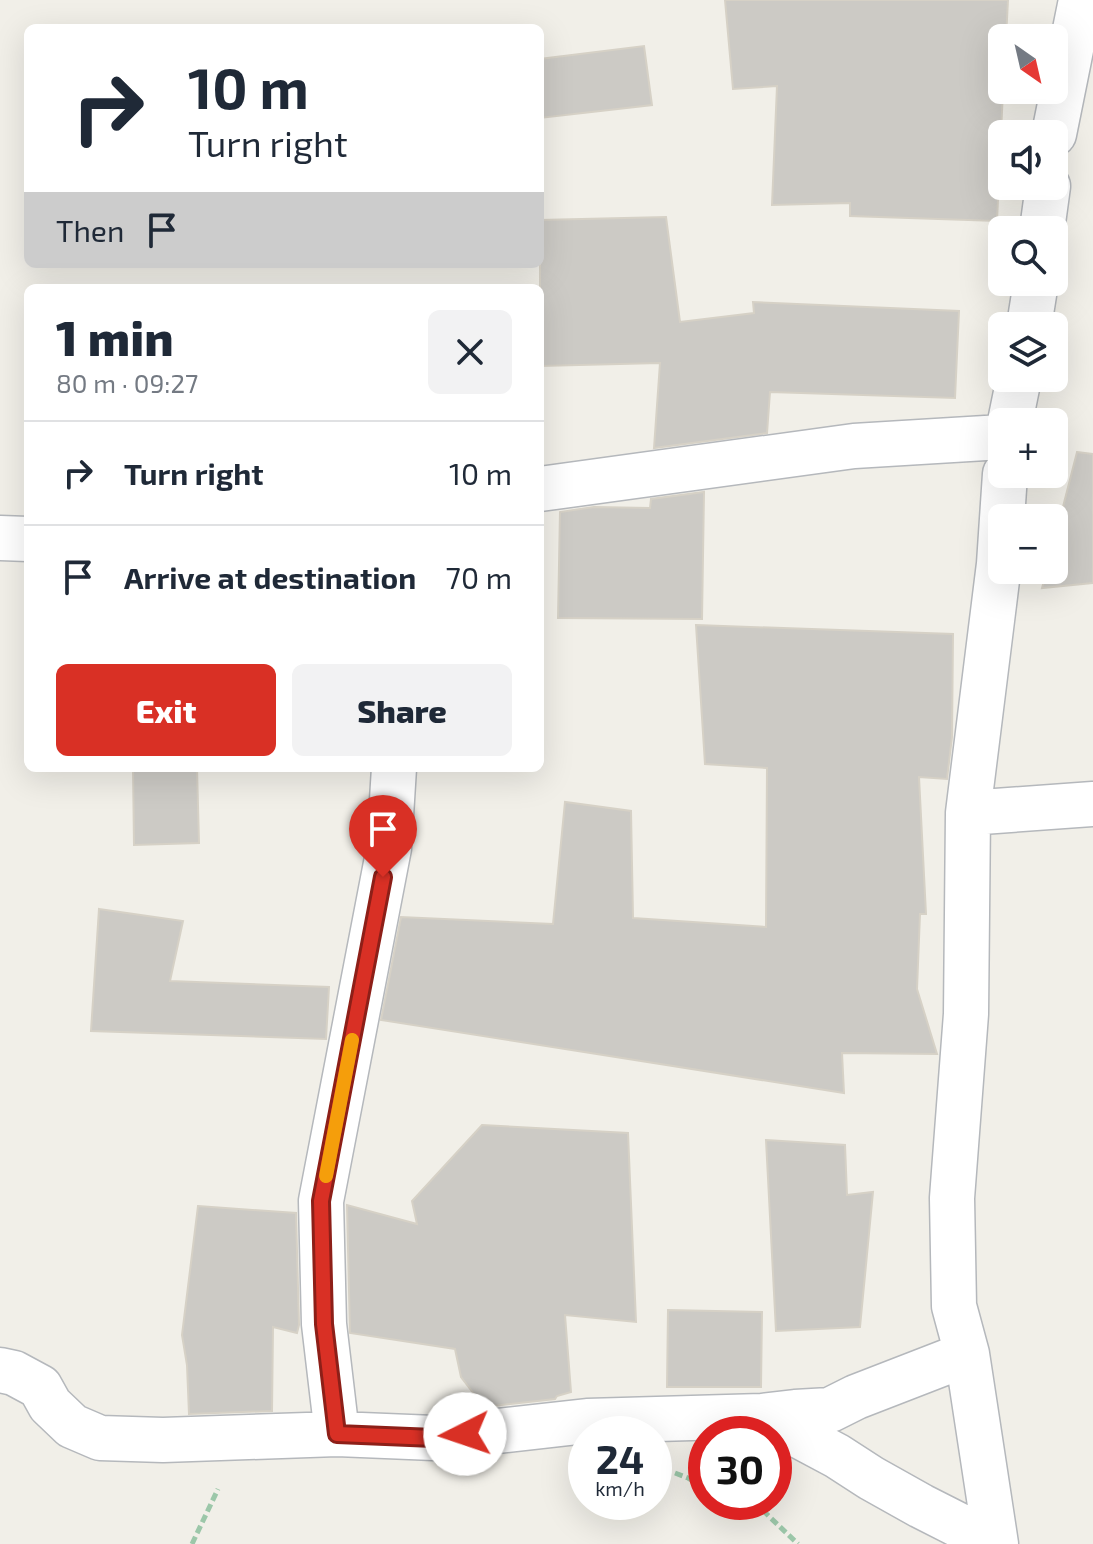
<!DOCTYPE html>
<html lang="en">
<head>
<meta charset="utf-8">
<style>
  :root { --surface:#fff; --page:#f2f2f3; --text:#1f2937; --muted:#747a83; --line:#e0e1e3; --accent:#d93025 }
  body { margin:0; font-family:"Exo 2",sans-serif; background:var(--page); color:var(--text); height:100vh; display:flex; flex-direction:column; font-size:30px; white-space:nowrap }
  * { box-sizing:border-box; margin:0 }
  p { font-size:26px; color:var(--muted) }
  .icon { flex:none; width:44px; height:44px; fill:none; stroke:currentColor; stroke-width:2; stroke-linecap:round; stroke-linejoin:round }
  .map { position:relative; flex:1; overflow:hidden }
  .details { position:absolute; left:24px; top:284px; width:520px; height:488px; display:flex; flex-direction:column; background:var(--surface); border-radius:12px; box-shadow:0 8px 32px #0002 }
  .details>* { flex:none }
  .hud { position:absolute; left:24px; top:24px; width:520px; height:244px; border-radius:12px; box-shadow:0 8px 32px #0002; background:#fff; color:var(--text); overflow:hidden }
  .needle { width:52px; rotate:146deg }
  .controls { position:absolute; left:988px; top:24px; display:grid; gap:16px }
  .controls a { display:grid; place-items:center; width:80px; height:80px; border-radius:12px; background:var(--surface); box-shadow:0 8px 32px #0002; font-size:40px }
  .speed { position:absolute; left:568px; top:1416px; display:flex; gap:16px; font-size:40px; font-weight:700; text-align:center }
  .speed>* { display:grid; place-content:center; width:104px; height:104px; border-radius:50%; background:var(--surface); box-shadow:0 8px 32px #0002; line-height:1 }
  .speed small { font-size:20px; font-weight:400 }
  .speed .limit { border:12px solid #d22; background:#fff; color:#111 }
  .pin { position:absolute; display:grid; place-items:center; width:68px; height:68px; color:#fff; margin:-82px -34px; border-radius:50% 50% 50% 0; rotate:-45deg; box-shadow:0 0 8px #0007 }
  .pin .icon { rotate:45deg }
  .me { position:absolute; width:88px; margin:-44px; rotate:266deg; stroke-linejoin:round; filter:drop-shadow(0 0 6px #0008) }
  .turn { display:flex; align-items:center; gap:28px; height:168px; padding:0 32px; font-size:36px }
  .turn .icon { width:104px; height:104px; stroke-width:2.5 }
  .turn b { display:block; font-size:56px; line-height:68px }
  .then { display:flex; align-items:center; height:76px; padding:0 32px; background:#0003; gap:16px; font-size:30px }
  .round { display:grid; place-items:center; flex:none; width:84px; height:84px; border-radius:12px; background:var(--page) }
  .headline { display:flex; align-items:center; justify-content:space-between; height:136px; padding:0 32px }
  h1 { font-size:48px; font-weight:800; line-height:60px }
  .cta { display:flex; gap:16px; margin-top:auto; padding:16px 32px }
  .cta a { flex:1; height:92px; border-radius:12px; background:var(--accent); color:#fff; font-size:32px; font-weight:800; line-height:92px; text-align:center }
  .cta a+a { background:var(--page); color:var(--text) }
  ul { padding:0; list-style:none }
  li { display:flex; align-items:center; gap:24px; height:104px; padding:0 32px; border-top:2px solid var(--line) }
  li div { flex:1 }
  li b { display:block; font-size:30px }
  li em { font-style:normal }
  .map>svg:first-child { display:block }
  .building { fill:#cccac5; stroke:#d6d1c6; stroke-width:2 }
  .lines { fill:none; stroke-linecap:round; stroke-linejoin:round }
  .minor-casing { stroke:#b5b8bc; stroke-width:47 }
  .path { stroke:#9cc7a9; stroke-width:5; stroke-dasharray:8 4; stroke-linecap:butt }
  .minor { stroke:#fff; stroke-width:44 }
  .route-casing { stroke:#8d1f18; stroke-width:20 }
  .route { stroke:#d93025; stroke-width:14 }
  .slow { stroke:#f59e0b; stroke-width:14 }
</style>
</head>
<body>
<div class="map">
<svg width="1093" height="1544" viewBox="0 0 1093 1544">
  <rect width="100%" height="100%" fill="#f1efe8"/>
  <!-- building -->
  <path class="building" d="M 725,0 L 1008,0 L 1006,38 L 1002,38 L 1003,90 L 997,221 L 850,216 L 850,203 L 772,205 L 777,86 L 733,89 Z
    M 644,46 L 652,105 L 540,118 L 540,59 Z
    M 666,217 L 680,322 L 754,313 L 753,302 L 959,311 L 955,398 L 770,392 L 767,433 L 654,448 L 660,363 L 540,366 L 540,220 Z
    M 1077,452 L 1093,454 L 1093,583 L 1042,588 L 1047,570 L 1054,570 L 1054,542 Z
    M 704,492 L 702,619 L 558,618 L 560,512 L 594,507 L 650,508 L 651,499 Z
    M 696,625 L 953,634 L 952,737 L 947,779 L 919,777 L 926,914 L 920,914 L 917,989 L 937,1054 L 842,1053 L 844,1093 L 381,1020 L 401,917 L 553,924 L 565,802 L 631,811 L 633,918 L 766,927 L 767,768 L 705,764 Z
    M 133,768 L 197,768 L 199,843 L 134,845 Z
    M 99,909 L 183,921 L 170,981 L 329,987 L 326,1039 L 91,1031 Z
    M 482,1125 L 628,1133 L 636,1322 L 565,1315 L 571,1392 L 557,1396 L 555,1399 L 484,1407 L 461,1377 L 455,1349 L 350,1333 L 347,1205 L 417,1224 L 412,1201 Z
    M 766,1140 L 845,1145 L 847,1195 L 873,1192 L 860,1327 L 776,1331 Z
    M 198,1206 L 296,1213 L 299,1325 L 297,1333 L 273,1327 L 272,1411 L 189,1414 L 187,1365 L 182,1335 Z
    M 668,1310 L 762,1312 L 761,1387 L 667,1387 Z"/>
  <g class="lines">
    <!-- minor casing -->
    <g class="minor-casing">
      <path id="minor" d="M 1054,134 L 1081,0
        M 1042,230 L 1048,186
        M 1029,326 L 1036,282
        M 1010,422 L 1019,378
        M 540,489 L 854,446 L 1002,437
        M 0,538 L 28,539
        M 968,813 L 1093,804
        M 0,1370 L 14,1373 L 40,1387 L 50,1405 L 72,1426 L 100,1438 L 163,1440 L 337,1434 L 434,1438 L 587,1421 L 762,1416 L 795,1412 L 830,1410 L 856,1397 L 967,1354
        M 762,1416 L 837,1456 L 871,1478 L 921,1506 L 996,1544
        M 337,1434 L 324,1324 L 321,1201 L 389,848 L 394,768
        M 996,1544 L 967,1354 L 954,1306 L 952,1198 L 966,1014 L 968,813 L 999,564 L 1005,474"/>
    </g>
    <!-- path -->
    <path class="path" d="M 675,1473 L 688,1478 L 706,1488
      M 754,1502 L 798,1544
      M 192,1544 L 218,1489"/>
    <!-- minor -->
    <use href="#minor" class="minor"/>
  </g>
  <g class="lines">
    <!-- route casing -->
    <g class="route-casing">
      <path id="route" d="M 383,877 L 321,1201 L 324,1324 L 337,1434 L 434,1438 L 465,1434"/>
    </g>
    <!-- route -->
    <use href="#route" class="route"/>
    <!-- slow -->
    <path class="slow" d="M 326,1176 L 352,1040"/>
  </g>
</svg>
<div class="controls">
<a><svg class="needle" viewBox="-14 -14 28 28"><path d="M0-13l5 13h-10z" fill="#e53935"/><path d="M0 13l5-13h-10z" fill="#747a83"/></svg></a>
<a><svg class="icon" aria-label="sound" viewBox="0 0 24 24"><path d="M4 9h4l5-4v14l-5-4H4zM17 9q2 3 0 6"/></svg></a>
<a><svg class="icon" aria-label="search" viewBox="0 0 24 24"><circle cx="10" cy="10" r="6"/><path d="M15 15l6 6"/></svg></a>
<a><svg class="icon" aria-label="layers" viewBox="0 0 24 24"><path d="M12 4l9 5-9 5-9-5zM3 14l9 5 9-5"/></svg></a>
<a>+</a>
<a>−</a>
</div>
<div class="speed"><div>24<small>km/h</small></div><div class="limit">30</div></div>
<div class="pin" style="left:383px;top:877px;background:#d93025"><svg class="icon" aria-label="arrive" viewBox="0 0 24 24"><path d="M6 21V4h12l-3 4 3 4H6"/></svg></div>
<svg class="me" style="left:465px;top:1434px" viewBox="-20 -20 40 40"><circle r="19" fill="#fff"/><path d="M0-13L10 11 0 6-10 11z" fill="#d93025"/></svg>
<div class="hud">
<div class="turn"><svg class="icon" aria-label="right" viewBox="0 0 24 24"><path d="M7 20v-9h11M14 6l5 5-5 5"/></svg><div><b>10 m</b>Turn right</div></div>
<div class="then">Then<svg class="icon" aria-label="arrive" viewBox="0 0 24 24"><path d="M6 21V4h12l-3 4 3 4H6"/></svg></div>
</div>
<section class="details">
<div class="headline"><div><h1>1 min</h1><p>80 m · 09:27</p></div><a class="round"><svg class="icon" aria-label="close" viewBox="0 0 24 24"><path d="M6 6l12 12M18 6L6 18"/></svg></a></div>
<ul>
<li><svg class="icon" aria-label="right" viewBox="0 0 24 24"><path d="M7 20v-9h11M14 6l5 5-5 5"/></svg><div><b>Turn right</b></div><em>10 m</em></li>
<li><svg class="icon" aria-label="arrive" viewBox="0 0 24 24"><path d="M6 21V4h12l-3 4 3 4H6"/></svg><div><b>Arrive at destination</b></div><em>70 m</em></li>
</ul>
<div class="cta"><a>Exit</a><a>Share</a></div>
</section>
</div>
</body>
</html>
